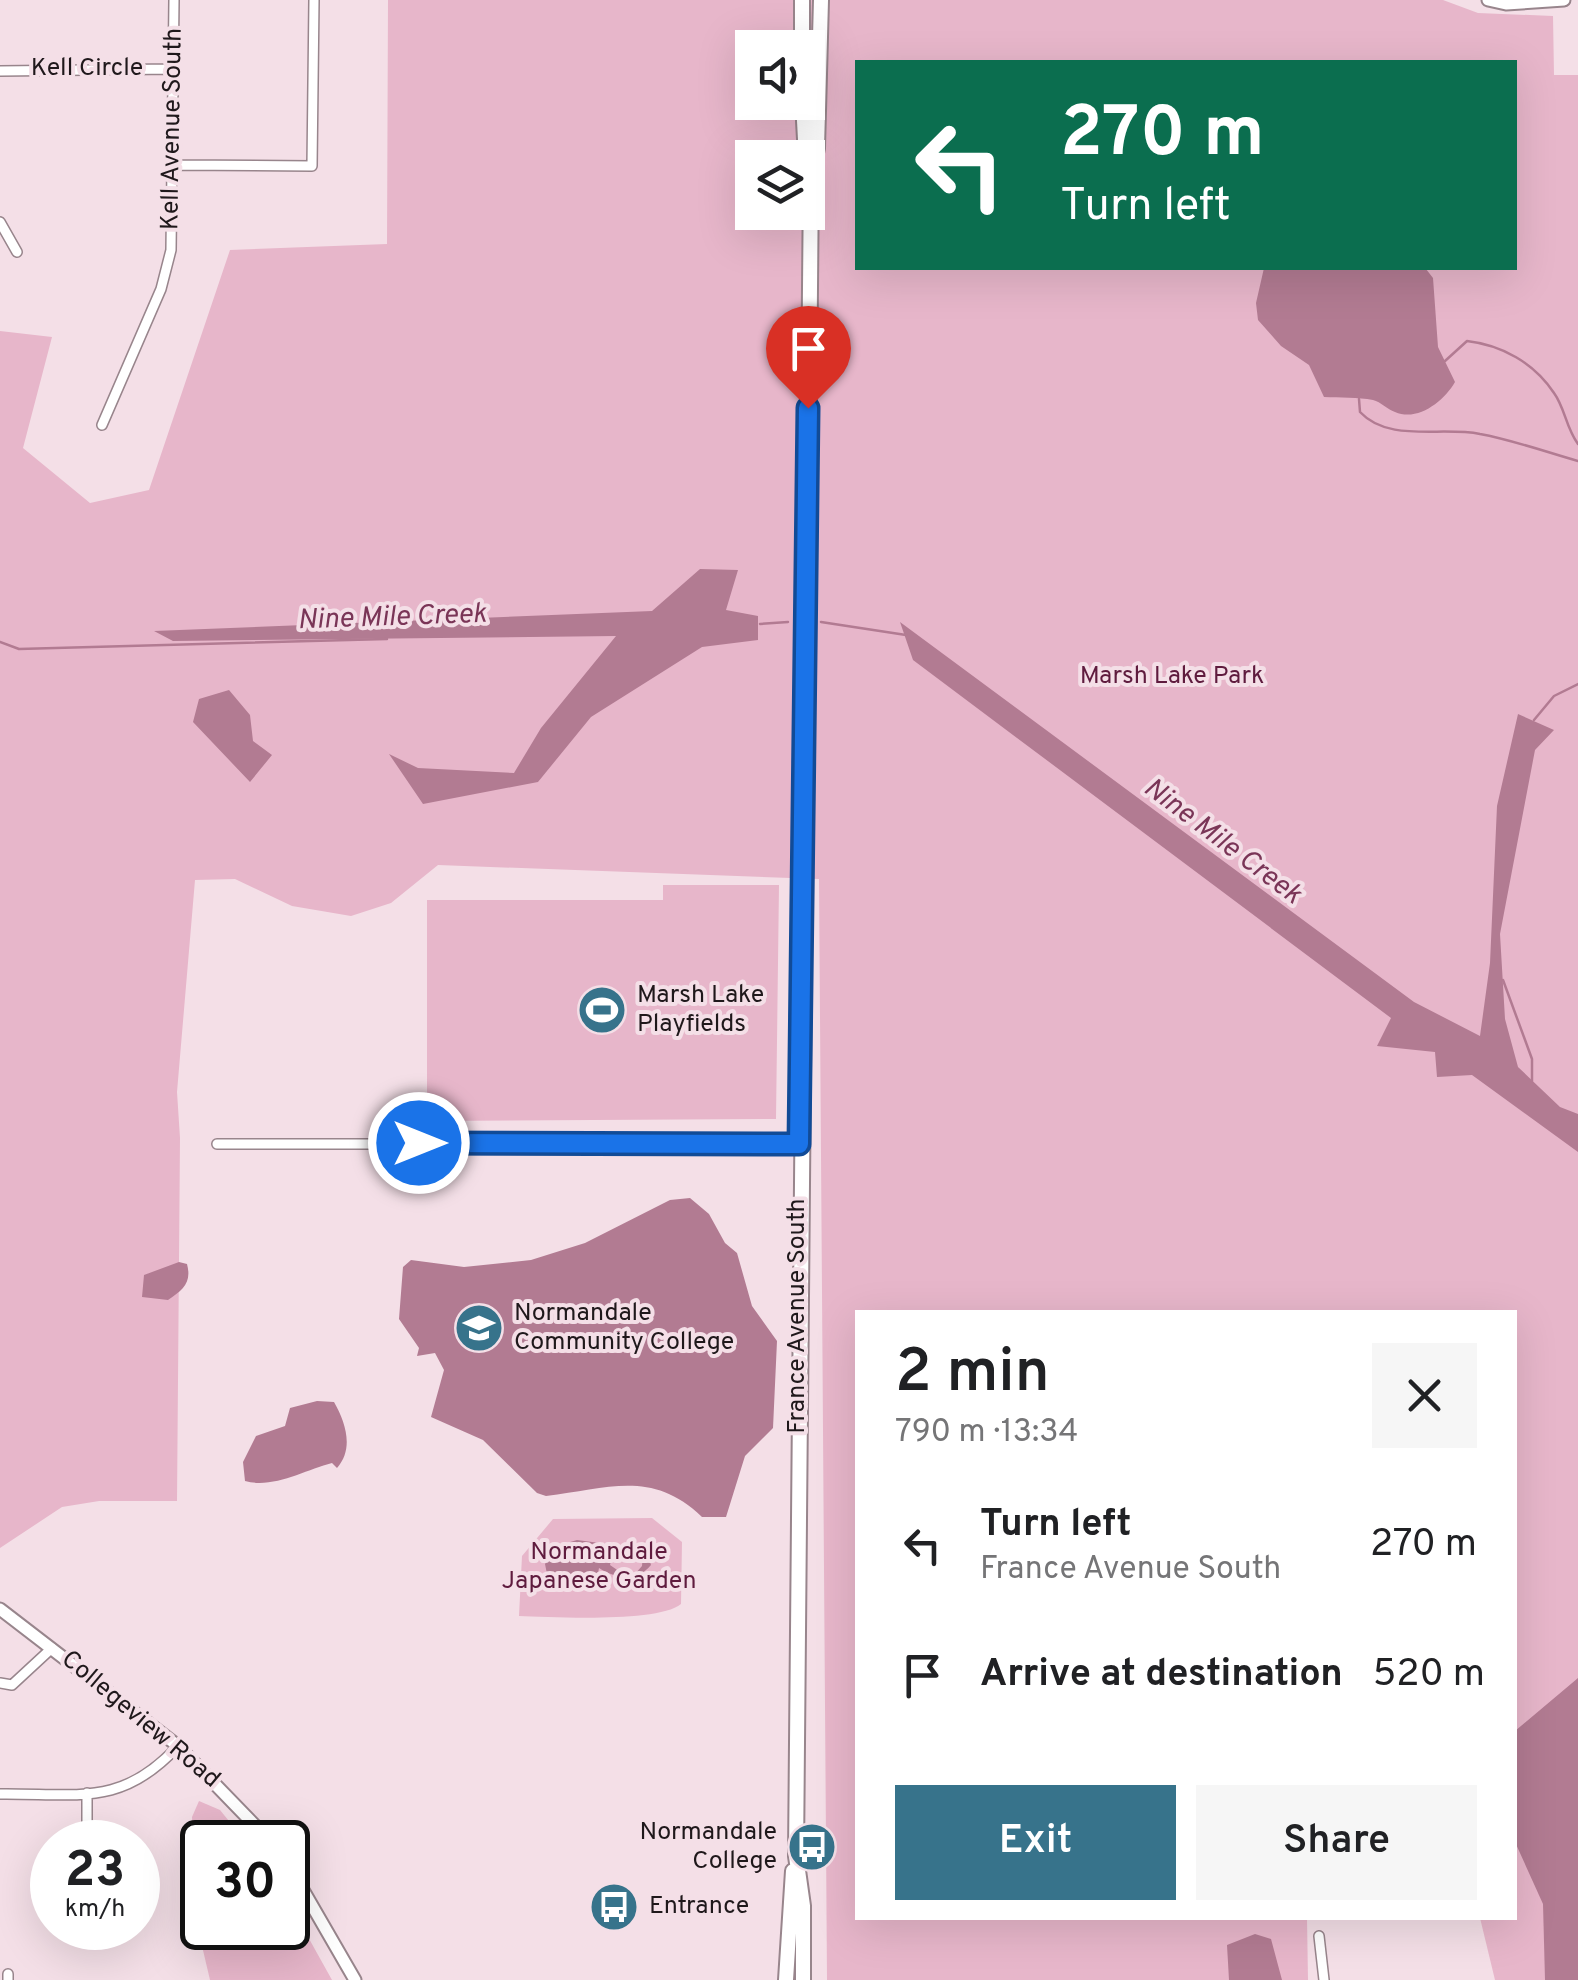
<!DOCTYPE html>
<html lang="en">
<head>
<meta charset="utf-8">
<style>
  :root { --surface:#fff; --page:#f6f6f6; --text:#202124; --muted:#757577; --accent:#37738b }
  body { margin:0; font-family:Overpass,sans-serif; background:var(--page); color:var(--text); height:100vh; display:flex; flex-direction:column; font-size:38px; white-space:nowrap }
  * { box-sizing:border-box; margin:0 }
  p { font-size:32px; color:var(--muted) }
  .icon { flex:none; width:55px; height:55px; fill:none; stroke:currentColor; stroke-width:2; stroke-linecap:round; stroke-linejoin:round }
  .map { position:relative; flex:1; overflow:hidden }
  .panel { position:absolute; left:855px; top:1310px; width:662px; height:610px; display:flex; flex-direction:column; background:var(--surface); border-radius:0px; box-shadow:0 10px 40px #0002 }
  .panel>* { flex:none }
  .top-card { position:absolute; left:855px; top:60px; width:662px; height:210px; border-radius:0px; box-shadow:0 10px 40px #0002; background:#0b6e4f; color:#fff; overflow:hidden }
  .controls { position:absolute; left:735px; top:30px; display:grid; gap:20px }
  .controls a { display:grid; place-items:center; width:90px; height:90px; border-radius:0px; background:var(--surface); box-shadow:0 10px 40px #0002; font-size:50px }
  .speed { position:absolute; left:30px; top:1820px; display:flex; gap:20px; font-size:50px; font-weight:700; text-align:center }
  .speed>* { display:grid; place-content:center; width:130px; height:130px; border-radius:50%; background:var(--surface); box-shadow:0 10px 40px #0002; line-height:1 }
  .speed small { font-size:25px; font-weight:400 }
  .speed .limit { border:5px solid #111; border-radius:15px; background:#fff; color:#111 }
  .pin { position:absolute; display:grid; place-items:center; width:85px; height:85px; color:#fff; margin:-102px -42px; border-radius:50% 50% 50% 0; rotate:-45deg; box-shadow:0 0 10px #0007 }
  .pin .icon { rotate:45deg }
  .me { position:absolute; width:110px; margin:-55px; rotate:90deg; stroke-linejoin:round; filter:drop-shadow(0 0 8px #0008) }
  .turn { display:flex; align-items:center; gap:35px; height:210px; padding:0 40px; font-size:45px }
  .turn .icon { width:130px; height:130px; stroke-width:2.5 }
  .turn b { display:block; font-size:70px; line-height:85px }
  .round { display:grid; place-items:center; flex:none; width:105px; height:105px; border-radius:0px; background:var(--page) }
  .headline { display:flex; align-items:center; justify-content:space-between; height:170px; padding:0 40px }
  h1 { font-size:60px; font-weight:600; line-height:75px }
  .action { display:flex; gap:20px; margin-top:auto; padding:20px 40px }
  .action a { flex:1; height:115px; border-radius:0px; background:var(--accent); color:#fff; font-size:40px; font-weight:600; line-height:115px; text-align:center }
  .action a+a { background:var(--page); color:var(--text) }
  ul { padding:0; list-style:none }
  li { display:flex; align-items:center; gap:30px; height:130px; padding:0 40px }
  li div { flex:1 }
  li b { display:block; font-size:38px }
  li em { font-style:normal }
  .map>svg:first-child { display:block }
  .green { fill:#e7b6ca; fill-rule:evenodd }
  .water { fill:#b27b92 }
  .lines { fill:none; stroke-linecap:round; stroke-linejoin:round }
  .stream { stroke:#b27b92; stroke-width:2.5 }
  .minor-casing { stroke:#98858c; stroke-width:12 }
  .tertiary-casing { stroke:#98858c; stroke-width:15 }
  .secondary-casing { stroke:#98858c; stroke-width:18 }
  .minor { stroke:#fff; stroke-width:9 }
  .tertiary { stroke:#fff; stroke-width:11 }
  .secondary { stroke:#fff; stroke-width:14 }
  .route-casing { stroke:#114b97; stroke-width:25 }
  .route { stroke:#1a73e8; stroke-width:18 }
  .labels { text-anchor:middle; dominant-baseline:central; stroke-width:8; stroke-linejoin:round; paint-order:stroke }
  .street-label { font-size:25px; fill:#1f181b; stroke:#f4dfe7 }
  .park-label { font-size:25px; fill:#5f1b3e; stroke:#f4dfe7 }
  .poi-label { font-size:25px; fill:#1f181b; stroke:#f4dfe7; text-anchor:start }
  .water-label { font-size:28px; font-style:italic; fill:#7a3557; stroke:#f4dfe7 }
</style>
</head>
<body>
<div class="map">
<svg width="1578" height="1980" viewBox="0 0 1578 1980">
  <rect width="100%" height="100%" fill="#f4dfe7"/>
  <!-- green -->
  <path class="green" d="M 388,0 L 1443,0 L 1478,13 L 1553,16 L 1554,75 L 1578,75 L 1578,1980 L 1495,1980 L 1480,1918 L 1515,1918 L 1515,1312 L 858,1312 L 858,1918 L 1307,1918 L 1308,1980 L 827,1980 L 819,879 L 438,865 L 391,903 L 351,916 L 292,906 L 235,879 L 195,880 L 177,1092 L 180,1138 L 177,1501 L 99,1501 L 62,1507 L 0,1548 L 0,331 L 52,337 L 23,448 L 90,503 L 149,490 L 230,250 L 387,244 ZM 752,48 L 808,48 L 808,102 L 752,102 ZM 858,62 L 1515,62 L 1515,268 L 858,268 ZM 752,158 L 808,158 L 808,212 L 752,212 Z
    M 663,885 L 779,885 L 776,1119 L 427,1121 L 427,900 L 663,900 Z
    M 652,1518 L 682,1542 L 681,1604 C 658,1623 553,1617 519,1616 L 522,1556 L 553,1519 Z
    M 199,1801 L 220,1810 L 246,1842 L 202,1842 L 202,1928 L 288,1928 L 288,1901 L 332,1980 L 210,1980 L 198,1929 L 192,1817 Z"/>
  <!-- water -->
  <path class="water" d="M 1264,268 L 1426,269 L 1433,278 L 1438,347 L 1455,382 C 1444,401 1418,422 1395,412 C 1387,409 1381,402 1373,400 C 1358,397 1340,398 1324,397 L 1309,365 L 1281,346 L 1258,320 L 1256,303 Z
    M 700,569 L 738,570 L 726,610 L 758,616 L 758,640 L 702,647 L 591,717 L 538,782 L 423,804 L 389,754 L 418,768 L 514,773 L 541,728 L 616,636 L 173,641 L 154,631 L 652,611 Z
    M 900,622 L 1414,1002 L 1480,1036 L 1490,963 L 1497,806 L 1518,714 L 1554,730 L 1535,750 L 1500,934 L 1505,1019 L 1518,1067 L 1560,1107 L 1578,1114 L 1578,1152 L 1472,1075 L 1437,1077 L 1435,1052 L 1377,1046 L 1391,1018 L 913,660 Z
    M 229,690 L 250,715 L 253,741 L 272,755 L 250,782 L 193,722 L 199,699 Z
    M 690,1198 L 709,1214 L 725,1243 L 737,1253 L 752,1306 L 777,1341 L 773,1428 L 745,1456 L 726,1517 L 702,1517 C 652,1469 608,1489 546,1496 L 537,1493 L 483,1440 L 431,1417 L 444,1370 L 435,1353 L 417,1356 L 419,1348 L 399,1319 L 403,1267 L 411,1260 L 464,1267 L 531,1260 L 585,1243 L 670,1200 Z
    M 179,1262 L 187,1264 C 192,1283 183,1290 168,1300 L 142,1297 L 144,1275 Z
    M 317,1401 L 334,1402 C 346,1423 354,1449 337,1468 L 332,1463 C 305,1470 273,1489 245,1481 L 243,1462 L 256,1436 L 285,1426 L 290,1408 Z
    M 577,1540 L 607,1544 L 612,1557 L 610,1565 L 623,1574 L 635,1574 L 642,1566 L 644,1541 L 651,1565 C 637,1582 616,1579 599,1568 L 597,1579 L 558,1580 L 547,1574 L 545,1564 L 557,1546 Z
    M 1578,1678 L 1578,1980 L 1545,1980 L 1543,1904 L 1515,1842 L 1515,1731 Z
    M 1255,1934 L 1271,1939 L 1282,1980 L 1229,1980 L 1227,1945 Z"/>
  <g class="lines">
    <!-- stream -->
    <path class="stream" d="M 1445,361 L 1467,341 C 1502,345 1534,363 1554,393 C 1565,408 1566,428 1578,444
      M 1359,399 L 1360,412 C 1389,443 1441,426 1480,434 C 1513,440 1546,452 1578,461
      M 821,622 L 906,635
      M 760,624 L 788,622
      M 0,642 L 19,649 L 387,639
      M 1534,720 L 1554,696 L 1578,684
      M 1503,980 L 1532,1059 L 1532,1081"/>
    <!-- minor casing -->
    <g class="minor-casing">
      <path id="minor" d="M 0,71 L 173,69
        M 173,165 L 312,166 L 314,0
        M 0,222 L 17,252
        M 102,425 L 161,289 L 171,250 L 174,0
        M 217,1144 L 799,1144
        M 0,1683 L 12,1685 L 52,1648
        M 87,1793 L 87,1821 L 95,1842
        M 0,1794 C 77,1793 121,1808 178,1746
        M 1319,1936 L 1324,1980
        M 8,1974 L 8,1980"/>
    </g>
    <!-- tertiary casing -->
    <g class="tertiary-casing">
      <path id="tertiary" d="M 1488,0 L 1506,4 L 1564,0
        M 0,1609 L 178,1746 L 271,1842
        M 288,1864 L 355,1980"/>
    </g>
    <!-- secondary casing -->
    <g class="secondary-casing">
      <path id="secondary" d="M 802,48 L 802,0
        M 803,102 L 806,158
        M 786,1980 L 793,1871
        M 803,1980 L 803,1906 L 796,1856 L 811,176 L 817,148 L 821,0"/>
    </g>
    <!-- minor -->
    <use href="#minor" class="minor"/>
    <!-- tertiary -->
    <use href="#tertiary" class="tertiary"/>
    <!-- secondary -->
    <use href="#secondary" class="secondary"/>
  </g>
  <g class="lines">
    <!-- route casing -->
    <g class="route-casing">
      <path id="route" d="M 419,1143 L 799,1144 L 808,408"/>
    </g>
    <!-- route -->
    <use href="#route" class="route"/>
  </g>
  <!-- icons -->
  <defs>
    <g id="stadium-disc" transform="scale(2.5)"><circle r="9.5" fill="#37738b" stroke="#f4dfe7"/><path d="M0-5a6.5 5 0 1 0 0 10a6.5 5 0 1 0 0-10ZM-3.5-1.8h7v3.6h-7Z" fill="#fff"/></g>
    <g id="university-disc" transform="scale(2.5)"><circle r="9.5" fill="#37738b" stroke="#f4dfe7"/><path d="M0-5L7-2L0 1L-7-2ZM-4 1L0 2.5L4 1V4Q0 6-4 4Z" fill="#fff"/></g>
    <g id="bus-disc" transform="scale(2.5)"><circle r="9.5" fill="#37738b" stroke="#f4dfe7"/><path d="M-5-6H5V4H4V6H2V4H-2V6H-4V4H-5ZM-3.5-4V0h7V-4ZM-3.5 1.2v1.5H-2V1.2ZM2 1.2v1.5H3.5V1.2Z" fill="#fff"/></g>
  </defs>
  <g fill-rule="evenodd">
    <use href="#stadium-disc" x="602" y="1010"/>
    <use href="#university-disc" x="479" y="1328"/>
    <use href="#bus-disc" x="812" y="1847"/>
    <use href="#bus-disc" x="614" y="1907"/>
  </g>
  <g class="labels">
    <!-- street labels -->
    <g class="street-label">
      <text x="87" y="69">Kell Circle</text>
      <text transform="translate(173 129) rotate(-89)">Kell Avenue South</text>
      <text transform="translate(798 1316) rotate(-90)">France Avenue South</text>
      <text transform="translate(140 1720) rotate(40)">Collegeview Road</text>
    </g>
    <!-- park labels -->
    <g class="park-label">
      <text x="1172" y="677">Marsh Lake Park</text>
      <text x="599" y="1553">Normandale<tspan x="599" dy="29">Japanese Garden</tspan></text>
    </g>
    <!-- poi labels -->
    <g class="poi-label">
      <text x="637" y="996">Marsh Lake<tspan x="637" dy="29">Playfields</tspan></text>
      <text x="514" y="1314">Normandale<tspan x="514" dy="29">Community College</tspan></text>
      <text x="777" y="1833" text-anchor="end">Normandale<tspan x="777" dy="29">College</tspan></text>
      <text x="649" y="1907">Entrance</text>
    </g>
    <!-- water labels -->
    <g class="water-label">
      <text transform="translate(392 618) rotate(-2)">Nine Mile Creek</text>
      <text transform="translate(1222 842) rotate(37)">Nine Mile Creek</text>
    </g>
  </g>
</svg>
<div class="controls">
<a><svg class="icon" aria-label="sound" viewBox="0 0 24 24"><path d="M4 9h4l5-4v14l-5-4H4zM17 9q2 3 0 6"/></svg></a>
<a><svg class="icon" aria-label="layers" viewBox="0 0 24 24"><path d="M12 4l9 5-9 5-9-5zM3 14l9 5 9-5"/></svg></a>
</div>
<div class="speed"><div>23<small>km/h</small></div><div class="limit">30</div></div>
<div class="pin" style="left:808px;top:408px;background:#d93025"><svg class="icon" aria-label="arrive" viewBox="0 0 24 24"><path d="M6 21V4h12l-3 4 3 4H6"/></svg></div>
<svg class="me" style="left:419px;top:1143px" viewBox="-20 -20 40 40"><circle r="17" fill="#1a73e8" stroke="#fff" stroke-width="3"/><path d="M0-11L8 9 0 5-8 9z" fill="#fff"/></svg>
<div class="top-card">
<div class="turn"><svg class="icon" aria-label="left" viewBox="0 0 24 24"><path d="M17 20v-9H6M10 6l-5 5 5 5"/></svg><div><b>270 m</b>Turn left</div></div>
</div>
<section class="panel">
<div class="headline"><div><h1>2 min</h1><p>790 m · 13:34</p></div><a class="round"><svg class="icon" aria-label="close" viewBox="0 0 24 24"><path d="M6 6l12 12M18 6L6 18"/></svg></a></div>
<ul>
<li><svg class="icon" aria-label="left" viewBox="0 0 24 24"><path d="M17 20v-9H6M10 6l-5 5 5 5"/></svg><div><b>Turn left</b><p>France Avenue South</p></div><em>270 m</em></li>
<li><svg class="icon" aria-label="arrive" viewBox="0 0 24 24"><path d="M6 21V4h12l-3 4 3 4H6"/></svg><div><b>Arrive at destination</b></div><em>520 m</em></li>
</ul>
<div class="action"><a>Exit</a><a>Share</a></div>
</section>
</div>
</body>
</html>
